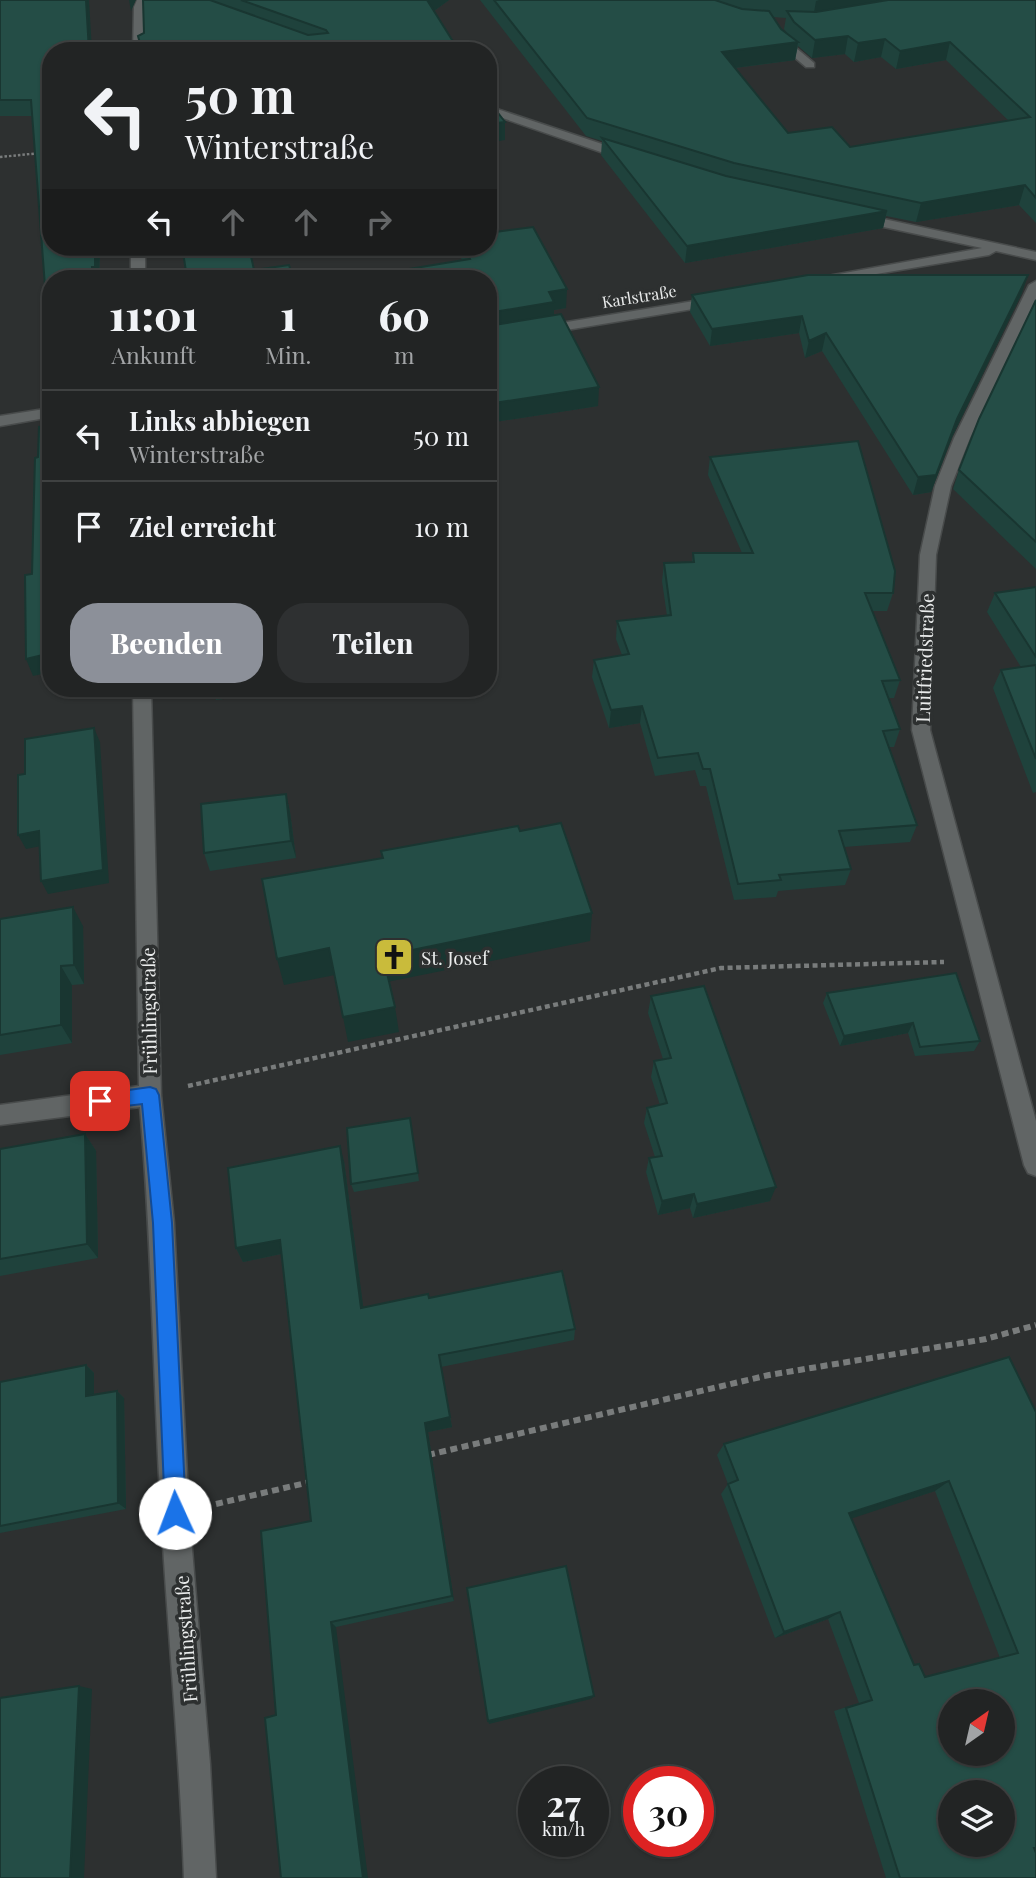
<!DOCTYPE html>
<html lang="de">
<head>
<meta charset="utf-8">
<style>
  :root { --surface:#222424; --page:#2e3031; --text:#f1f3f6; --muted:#a2a4a6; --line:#3f4141; --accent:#8c9099 }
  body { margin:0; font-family:"Playfair Display",serif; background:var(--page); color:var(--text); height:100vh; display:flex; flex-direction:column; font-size:26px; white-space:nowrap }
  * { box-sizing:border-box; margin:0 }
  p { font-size:23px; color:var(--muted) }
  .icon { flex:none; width:38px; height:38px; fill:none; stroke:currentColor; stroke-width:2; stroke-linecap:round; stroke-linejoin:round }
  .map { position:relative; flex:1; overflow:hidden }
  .panel { position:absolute; left:42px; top:270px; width:455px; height:427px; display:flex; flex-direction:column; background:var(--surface); border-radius:28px; box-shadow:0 2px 5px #0004,0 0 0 2px var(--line) }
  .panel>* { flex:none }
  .banner { position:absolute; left:42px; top:42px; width:455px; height:214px; border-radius:28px; box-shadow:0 2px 5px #0004,0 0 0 2px var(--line); background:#222424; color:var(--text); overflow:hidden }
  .needle { width:46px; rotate:34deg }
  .buttons { position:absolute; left:938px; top:1689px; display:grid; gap:14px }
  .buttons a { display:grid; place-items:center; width:77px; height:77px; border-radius:50%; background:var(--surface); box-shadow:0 2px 5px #0004,0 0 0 2px var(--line); font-size:35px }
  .speed { position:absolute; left:518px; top:1766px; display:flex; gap:14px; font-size:35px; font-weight:700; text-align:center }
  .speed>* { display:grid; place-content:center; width:91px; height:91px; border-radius:50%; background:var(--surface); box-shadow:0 2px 5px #0004,0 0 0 2px var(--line); line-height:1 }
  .speed small { font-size:18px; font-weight:400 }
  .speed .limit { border:10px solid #d22; background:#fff; color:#111 }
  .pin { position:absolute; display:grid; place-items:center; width:60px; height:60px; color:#fff; margin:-30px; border-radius:14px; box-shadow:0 4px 10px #0006 }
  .me { position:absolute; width:77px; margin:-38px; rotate:358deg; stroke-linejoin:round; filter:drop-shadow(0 0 5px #0008) }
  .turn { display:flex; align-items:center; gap:24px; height:147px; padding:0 28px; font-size:32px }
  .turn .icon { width:91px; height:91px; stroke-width:2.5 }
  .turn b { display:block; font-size:49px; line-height:60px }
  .lanes { display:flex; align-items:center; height:66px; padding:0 28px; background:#0003; justify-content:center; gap:35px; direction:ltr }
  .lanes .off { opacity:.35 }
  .eta { display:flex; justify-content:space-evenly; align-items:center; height:119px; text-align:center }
  .eta b { font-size:42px; font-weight:800; line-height:49px }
  .button { display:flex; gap:14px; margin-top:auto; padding:14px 28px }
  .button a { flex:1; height:80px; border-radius:28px; background:var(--accent); color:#fff; font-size:28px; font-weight:800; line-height:80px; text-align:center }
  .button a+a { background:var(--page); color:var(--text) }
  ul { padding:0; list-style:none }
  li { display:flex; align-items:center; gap:21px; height:91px; padding:0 28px; border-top:2px solid var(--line) }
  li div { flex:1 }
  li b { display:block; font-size:26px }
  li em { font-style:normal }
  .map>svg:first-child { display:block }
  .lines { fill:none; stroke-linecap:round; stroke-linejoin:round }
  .street-casing { stroke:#484b4b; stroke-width:3 }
  .path-far2 { stroke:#797c7c; stroke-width:2.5; stroke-dasharray:2.5 2; stroke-linecap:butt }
  .path-far1 { stroke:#797c7c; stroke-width:4.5; stroke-dasharray:5 3.5; stroke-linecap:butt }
  .path { stroke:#797c7c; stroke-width:6; stroke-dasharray:7 4.5; stroke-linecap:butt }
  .street { fill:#616565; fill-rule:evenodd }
  .wall { fill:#1f423c; fill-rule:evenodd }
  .shaded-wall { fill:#193631 }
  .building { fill:#244d46; stroke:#193631; stroke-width:2; fill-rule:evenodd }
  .route { fill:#1a73e8; stroke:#114b97; stroke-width:2 }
  .labels { text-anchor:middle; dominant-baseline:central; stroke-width:7; stroke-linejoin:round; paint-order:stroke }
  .far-street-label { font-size:16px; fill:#e9ebeb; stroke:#2d3030 }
  .street-label { font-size:19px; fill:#e9ebeb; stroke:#2d3030 }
  .poi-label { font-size:19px; fill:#e9ebeb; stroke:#2d3030; text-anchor:start }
</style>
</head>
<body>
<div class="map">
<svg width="1036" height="1878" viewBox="0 0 1036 1878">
  <rect width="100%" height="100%" fill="#2d3030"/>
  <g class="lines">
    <!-- street casing -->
    <g class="street-casing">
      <path id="street" d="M 137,0 L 147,0 L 144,7 L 145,51 L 133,51 L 134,7 Z
        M 775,32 L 783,32 L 789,42 L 814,63 L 814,67 L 806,67 L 781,46 L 774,34 Z
        M 488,106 L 632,154 L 634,157 L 624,160 L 488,113 Z
        M 856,213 L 1036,252 L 1036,260 L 996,251 L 989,255 L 823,283 L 823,277 L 828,276 L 982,248 L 851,220 L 851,214 Z
        M 131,247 L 145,247 L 145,278 L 131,278 Z
        M 1036,281 L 1036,299 L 970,438 L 951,486 L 936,555 L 930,730 L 1036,1121 L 1036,1176 L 1028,1173 L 1024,1165 L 912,730 L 920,555 L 935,486 L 954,438 L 1029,285 Z
        M 718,297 L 725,301 L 723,304 L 488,343 L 488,335 Z
        M 51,408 L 51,417 L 0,426 L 0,416 Z
        M 133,688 L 151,688 L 161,1095 L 174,1223 L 189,1513 L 210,1764 L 216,1878 L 184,1878 C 180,1756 168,1635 161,1514 C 153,1378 152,1242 140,1107 L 0,1125 L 0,1105 L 139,1086 Z"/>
    </g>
    <!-- path-far2 -->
    <path class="path-far2" d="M 0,157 L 51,152"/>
    <!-- path-far1 -->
    <path class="path-far1" d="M 188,1086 L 721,968 L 944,962"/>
    <!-- path -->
    <path class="path" d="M 428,1455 L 769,1375 L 986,1339 L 1036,1325
      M 216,1504 L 310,1482"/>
    <!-- street -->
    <use href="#street" class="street"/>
  </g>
  <!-- wall -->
  <path class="wall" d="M 0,0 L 100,247 L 99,278 L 51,278 L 32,116 L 0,116 L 0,120 Z
    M 143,0 L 449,0 L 434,11 L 459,51 L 141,51 L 138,36 L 144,33 Z
    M 480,0 L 1036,0 L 1036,223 L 1019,205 L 916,222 L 886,216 L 883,228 L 685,263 L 601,155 L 602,141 L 586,136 ZM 773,17 L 786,18 L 784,29 L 787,33 L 781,29 ZM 798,46 L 812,58 L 845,54 L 854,62 L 881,57 L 896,69 L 946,60 L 1009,121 L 850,147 L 788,133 L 735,68 L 795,60 Z
    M 459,247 L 488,247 L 566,308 L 554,310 L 554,315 L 598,406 L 488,423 L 488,278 L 462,260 L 460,256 Z
    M 1022,293 L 952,437 L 931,492 L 913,495 L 822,351 L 805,358 L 799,333 L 710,346 L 690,312 L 692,295 Z
    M 1036,300 L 1036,569 L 953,489 L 959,470 Z
    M 710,457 L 893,593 L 887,611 L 872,611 L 900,680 L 894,698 L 889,698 L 900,729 L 894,747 L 889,747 L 917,825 L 910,842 L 844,847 L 851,869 L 845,885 L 778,891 L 776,897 L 734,900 L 706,786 L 700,786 L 695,770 L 655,776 L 640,723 L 609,728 L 592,677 L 594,660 L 622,655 L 616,639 L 617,621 L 667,616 L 662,581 L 664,563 L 692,563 L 693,553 L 742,553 L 708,475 Z
    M 1036,587 L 1036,792 L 1033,793 L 993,688 L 1001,670 L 1021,667 L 987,612 L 995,593 Z
    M 213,688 L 305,688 L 216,700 Z
    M 286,794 L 290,812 L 296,858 L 210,871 L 204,853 Z
    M 0,919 L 83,926 L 84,984 L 72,985 L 72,1043 L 0,1055 Z
    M 827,993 L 980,1041 L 974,1051 L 915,1056 L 908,1033 L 840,1046 L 823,1003 Z
    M 651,996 L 770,1201 L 693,1218 L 690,1208 L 658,1215 L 646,1172 L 649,1158 L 655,1157 L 644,1123 L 647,1108 L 660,1105 L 651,1077 L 654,1061 L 663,1059 L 648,1013 Z
    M 410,1118 L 419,1181 L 354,1192 L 351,1184 Z
    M 85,1134 L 96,1151 L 98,1258 L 0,1276 L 0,1149 Z
    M 344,1161 L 363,1307 L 429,1298 L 575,1329 L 574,1340 L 441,1367 L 452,1427 L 428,1432 L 454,1601 L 336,1627 L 276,1715 L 311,1521 L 281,1254 L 243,1262 L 236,1248 Z
    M 1009,1357 L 1036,1878 L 886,1878 L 834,1711 L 859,1703 L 828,1619 L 775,1638 L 721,1494 L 728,1484 L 717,1455 L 724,1444 ZM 935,1491 L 1000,1658 L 925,1677 L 914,1665 L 851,1518 Z
    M 86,1365 L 94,1373 L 94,1395 L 117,1391 L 124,1398 L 126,1509 L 0,1533 L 0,1382 Z"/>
  <!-- shaded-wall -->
  <path class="shaded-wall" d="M 86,0 L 89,0 L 92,51 L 89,51 Z
    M 129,0 L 136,0 L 131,11 Z
    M 426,0 L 449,0 L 427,16 Z
    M 819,0 L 922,0 L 813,18 L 816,1 Z
    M 848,36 L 845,54 L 812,58 L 815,40 Z
    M 885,39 L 881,57 L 854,62 L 858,43 Z
    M 798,42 L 795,60 L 719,70 L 722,52 Z
    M 950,42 L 946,60 L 896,69 L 900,51 Z
    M 505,122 L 505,140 L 488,143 L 488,124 Z
    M 1025,185 L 1019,205 L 916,222 L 921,203 Z
    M 887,211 L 883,228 L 685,263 L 687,246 Z
    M 95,247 L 100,247 L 99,278 L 98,278 L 95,267 Z
    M 1028,275 L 1022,293 L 952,437 L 931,492 L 913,495 L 918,477 L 957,419 Z
    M 567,289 L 566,308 L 554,310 L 554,321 L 488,332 L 488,313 L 549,292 Z
    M 802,316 L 799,333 L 710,346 L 712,329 Z
    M 826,333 L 822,351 L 805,358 L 809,341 Z
    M 599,387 L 598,406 L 488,423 L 488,404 Z
    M 51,653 L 51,672 L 33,676 L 26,659 Z
    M 642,706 L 640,723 L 609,728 L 611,710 Z
    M 94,728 L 100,742 L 109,883 L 48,894 L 41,881 Z
    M 286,794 L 290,812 L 296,858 L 291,841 Z
    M 39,831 L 46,845 L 26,849 L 18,835 Z
    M 73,907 L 83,926 L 84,984 L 74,965 Z
    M 592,913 L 590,941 L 387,982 L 383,956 Z
    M 329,948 L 335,975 L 284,985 L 277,959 Z
    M 61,966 L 72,985 L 72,1043 L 61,1025 Z
    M 395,1007 L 399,1032 L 348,1042 L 343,1017 Z
    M 913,1023 L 908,1033 L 840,1046 L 844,1036 Z
    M 85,1134 L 96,1151 L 98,1258 L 87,1244 Z
    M 340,1146 L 344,1161 L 365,1320 L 361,1308 Z
    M 776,1187 L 770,1201 L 693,1218 L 697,1204 Z
    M 694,1194 L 690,1208 L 658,1215 L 662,1201 Z
    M 280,1240 L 285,1253 L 243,1262 L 236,1248 Z
    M 86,1365 L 94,1373 L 94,1403 L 86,1396 Z
    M 117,1391 L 124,1398 L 126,1509 L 118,1503 Z
    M 450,1417 L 452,1427 L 428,1432 L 454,1601 L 452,1596 L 425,1423 Z
    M 949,1481 L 935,1491 L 838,1523 L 849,1513 Z
    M 840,1612 L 828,1619 L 775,1638 L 784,1632 Z
    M 331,1622 L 336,1627 L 368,1878 L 363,1878 Z
    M 79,1686 L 92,1689 L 84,1878 L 70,1878 Z
    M 594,1696 L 591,1699 L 489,1724 L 488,1721 Z"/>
  <!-- building -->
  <path class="building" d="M 0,0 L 86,0 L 89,51 L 51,51 L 51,247 L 95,247 L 95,267 L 92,267 L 93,278 L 51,278 L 51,366 L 31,100 L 0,100 Z
    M 143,0 L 210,0 L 308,35 L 328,33 L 326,30 L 241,0 L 427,0 L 459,51 L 142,51 L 138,36 L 144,33 Z
    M 494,0 L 715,0 L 742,9 L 769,11 L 781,29 L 798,42 L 722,52 L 788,133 L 832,127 L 850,147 L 1030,117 L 950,42 L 900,51 L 885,39 L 858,43 L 848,36 L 815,40 L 794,22 L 787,11 L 816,12 L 888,0 L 1036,0 L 1036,198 L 1025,185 L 921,203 L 734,163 L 587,118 Z
    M 488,100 L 505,122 L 488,124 Z
    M 602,138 L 726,176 L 887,211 L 687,246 Z
    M 533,227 L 567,289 L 549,292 L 554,302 L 488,313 L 488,278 L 354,278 L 470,259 L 464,247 L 488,247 L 488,233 Z
    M 191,247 L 249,247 L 254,270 L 289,265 L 293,278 L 187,278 L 183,252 L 192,251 Z
    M 808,275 L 1028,275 L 957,419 L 936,475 L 918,477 L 826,333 L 809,341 L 802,316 L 712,329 L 692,295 Z
    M 1036,300 L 1036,542 L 959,470 L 979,419 Z
    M 561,314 L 599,387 L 488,404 L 488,326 Z
    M 51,426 L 51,653 L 26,659 L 25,575 L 32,574 L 35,458 L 38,457 L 39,427 Z
    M 858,441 L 895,571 L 893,593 L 865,593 L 900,680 L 882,681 L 900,729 L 883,731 L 917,825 L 839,831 L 851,869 L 779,875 L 781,880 L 738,884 L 710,769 L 703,769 L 698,753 L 658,758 L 642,706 L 611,710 L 594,660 L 629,654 L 617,621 L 671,615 L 664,563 L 694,562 L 693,553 L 753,553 L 710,457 Z
    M 1036,587 L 1036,657 L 995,593 Z
    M 1036,665 L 1036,759 L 1001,670 Z
    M 94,728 L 103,870 L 41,881 L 39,831 L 18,835 L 18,775 L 25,774 L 25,739 Z
    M 286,794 L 291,841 L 204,853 L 201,804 Z
    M 561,823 L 592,913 L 383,956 L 395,1007 L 343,1017 L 329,948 L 277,959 L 262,879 L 383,858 L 381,851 L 518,826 L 520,831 Z
    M 73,907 L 74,965 L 61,966 L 61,1025 L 0,1035 L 0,919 Z
    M 956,973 L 980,1041 L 920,1047 L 913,1023 L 844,1036 L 827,993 Z
    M 704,986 L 776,1187 L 697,1204 L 694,1194 L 662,1201 L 649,1158 L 662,1156 L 647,1108 L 667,1103 L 654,1061 L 671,1058 L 651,996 Z
    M 410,1118 L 418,1173 L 351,1184 L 347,1128 Z
    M 85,1134 L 87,1244 L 0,1259 L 0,1149 Z
    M 340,1146 L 361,1308 L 428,1294 L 429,1298 L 562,1271 L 575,1329 L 439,1355 L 450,1417 L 425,1423 L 452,1596 L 331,1622 L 363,1878 L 281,1878 L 265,1718 L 276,1715 L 261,1531 L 311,1521 L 280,1240 L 236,1248 L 228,1168 Z
    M 1009,1357 L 1036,1412 L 1036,1848 L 1034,1848 L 1036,1853 L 1036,1878 L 900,1878 L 846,1708 L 872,1700 L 840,1612 L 784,1632 L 728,1484 L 738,1480 L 724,1444 ZM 949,1481 L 1018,1653 L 925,1677 L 919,1664 L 914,1665 L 849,1513 ZM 950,1701 L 1003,1701 L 1003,1754 L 950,1754 ZM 950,1792 L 1003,1792 L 1003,1844 L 950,1844 Z
    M 86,1365 L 86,1396 L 117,1391 L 118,1503 L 0,1526 L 0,1382 Z
    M 566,1566 L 594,1696 L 488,1721 L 467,1588 Z
    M 79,1686 L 70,1878 L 0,1878 L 0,1698 Z"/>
  <!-- route -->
  <path class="route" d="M 150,1087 L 156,1089 L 159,1095 L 172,1223 L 186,1513 L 183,1521 L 175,1524 L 168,1521 L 165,1513 L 153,1223 L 142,1104 L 100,1109 L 94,1107 L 91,1101 L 94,1096 L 100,1094 Z"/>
  <!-- icons -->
  <defs>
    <g id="church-square" transform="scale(2.0125)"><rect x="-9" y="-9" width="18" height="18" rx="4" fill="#c9bb3b" stroke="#2d3030"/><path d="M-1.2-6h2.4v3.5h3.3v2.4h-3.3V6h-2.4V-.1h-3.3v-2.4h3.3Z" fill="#111"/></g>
  </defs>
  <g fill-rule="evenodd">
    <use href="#church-square" x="394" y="957"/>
  </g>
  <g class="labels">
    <!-- far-street labels -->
    <g class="far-street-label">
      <text transform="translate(639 296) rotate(-9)">Karlstraße</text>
    </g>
    <!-- street labels -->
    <g class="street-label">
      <text transform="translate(924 658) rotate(-88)">Luitfriedstraße</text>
      <text transform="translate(148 1011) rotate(-91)">Frühlingstraße</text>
      <text transform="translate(185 1639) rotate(-94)">Frühlingstraße</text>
    </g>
    <!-- poi labels -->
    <g class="poi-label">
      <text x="421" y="957">St. Josef</text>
    </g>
  </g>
</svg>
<div class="buttons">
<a><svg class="needle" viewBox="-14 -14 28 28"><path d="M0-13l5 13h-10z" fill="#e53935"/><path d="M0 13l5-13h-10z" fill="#a2a4a6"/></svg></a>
<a><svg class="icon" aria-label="layers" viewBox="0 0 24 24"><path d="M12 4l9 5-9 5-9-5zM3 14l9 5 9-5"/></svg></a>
</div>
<div class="speed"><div>27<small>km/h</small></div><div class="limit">30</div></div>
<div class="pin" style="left:100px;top:1101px;background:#d93025"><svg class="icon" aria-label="arrive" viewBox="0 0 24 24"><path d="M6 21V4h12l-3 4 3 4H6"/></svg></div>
<svg class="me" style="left:175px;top:1513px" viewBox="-20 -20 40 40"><circle r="19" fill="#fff"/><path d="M0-13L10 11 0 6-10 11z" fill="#1a73e8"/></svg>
<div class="banner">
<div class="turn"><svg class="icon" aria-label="left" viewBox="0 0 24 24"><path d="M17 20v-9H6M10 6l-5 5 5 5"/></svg><div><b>50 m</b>Winterstraße</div></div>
<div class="lanes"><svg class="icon" aria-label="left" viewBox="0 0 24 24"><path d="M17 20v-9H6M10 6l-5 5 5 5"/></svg><svg class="icon off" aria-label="ahead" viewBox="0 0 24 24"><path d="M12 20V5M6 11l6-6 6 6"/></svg><svg class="icon off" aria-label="ahead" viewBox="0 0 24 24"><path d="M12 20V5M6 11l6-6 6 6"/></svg><svg class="icon off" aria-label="right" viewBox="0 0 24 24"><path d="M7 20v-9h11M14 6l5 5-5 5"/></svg></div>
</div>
<section class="panel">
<div class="eta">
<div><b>11:01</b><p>Ankunft</p></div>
<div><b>1</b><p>Min.</p></div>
<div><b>60</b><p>m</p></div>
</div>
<ul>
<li><svg class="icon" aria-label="left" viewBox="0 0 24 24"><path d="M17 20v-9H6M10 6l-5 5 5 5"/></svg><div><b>Links abbiegen</b><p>Winterstraße</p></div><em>50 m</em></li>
<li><svg class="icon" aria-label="arrive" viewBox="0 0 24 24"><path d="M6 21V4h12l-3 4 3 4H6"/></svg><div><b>Ziel erreicht</b></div><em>10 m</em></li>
</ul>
<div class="button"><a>Beenden</a><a>Teilen</a></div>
</section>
</div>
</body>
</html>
